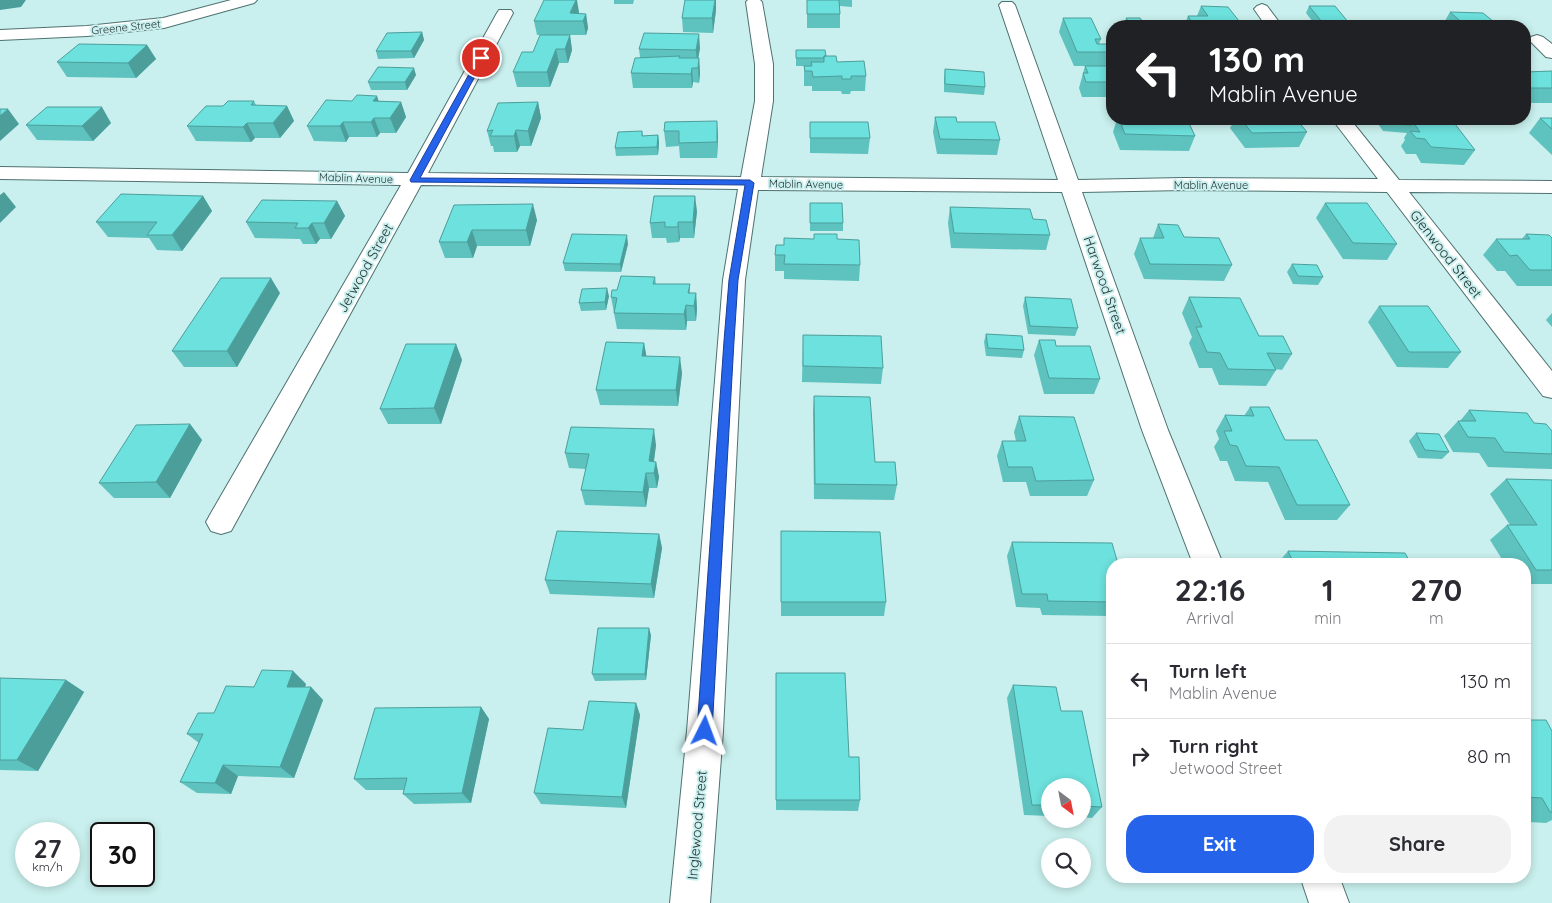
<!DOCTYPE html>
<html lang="en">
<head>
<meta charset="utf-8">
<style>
  :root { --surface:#fff; --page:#f2f2f3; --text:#2b2b33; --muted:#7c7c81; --line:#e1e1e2; --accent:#2563eb }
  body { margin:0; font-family:Quicksand,sans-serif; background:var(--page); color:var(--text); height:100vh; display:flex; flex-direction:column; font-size:19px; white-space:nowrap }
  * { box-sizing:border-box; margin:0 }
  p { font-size:16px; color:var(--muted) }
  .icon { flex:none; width:28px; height:28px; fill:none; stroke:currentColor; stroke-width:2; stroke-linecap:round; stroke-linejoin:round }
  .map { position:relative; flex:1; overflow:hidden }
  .details { position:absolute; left:1106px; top:558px; width:425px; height:325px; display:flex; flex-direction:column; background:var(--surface); border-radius:20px; box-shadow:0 2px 8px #0003 }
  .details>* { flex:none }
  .hud { position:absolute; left:1106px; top:20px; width:425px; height:105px; border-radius:20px; box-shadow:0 2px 8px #0003; background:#202124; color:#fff; overflow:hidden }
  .needle { width:32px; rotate:148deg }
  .fabs { position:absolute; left:1041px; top:778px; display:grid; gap:10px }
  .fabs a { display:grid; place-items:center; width:50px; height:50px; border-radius:50%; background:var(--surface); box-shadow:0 2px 8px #0003; font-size:25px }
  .speed { position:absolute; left:15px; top:822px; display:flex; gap:10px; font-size:25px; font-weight:700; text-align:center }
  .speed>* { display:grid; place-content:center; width:65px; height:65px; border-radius:50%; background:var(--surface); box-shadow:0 2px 8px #0003; line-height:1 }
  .speed small { font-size:12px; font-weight:400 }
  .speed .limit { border:2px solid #111; border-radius:8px; background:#fff; color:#111 }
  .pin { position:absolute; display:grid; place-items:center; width:42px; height:42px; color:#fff; margin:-21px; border:2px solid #fff; border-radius:50%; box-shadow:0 1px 5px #0007 }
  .me { position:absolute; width:55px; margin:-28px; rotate:3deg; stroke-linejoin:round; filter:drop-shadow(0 0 4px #0008) }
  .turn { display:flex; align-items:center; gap:18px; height:105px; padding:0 20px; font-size:22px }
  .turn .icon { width:65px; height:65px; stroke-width:2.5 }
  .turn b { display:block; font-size:35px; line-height:42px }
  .eta { display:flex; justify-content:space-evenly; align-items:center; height:85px; text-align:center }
  .eta b { font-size:30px; font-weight:800; line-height:35px }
  .cta { display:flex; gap:10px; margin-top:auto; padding:10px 20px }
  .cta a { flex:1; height:58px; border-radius:20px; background:var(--accent); color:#fff; font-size:20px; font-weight:800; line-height:58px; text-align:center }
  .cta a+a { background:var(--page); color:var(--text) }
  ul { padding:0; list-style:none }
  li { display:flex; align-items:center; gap:15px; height:75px; padding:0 20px; border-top:1px solid var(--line) }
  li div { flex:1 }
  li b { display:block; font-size:19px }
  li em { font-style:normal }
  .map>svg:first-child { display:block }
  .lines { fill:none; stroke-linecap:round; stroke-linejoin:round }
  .minor-casing { stroke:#4e7270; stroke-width:2 }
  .minor { fill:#fff; fill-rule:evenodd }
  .wall { fill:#5ec2be }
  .shaded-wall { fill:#4c9e9b }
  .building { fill:#6de1dd; stroke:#4c9e9b }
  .route { fill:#2563eb; stroke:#184099 }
  .labels { text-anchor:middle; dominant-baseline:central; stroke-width:4; stroke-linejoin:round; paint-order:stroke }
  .far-street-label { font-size:11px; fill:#253434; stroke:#c9f0ee }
  .street-label { font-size:14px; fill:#253434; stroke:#c9f0ee }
</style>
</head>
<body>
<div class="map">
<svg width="1552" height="903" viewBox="0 0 1552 903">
  <rect width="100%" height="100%" fill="#c9f0ee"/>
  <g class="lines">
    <!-- minor casing -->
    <g class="minor-casing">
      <path id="minor" d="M 231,0 L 257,0 L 254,3 L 164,28 L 87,36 L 0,40 L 0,30 L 87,26 L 163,18 Z
        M 748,0 L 760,0 L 762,2 L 773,64 L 773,101 L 761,177 L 1058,180 L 999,5 L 1002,2 L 1012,2 L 1015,5 L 1078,180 L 1184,178 L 1378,179 L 1332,119 L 1350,119 L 1399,180 L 1552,181 L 1552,193 L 1409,192 L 1552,371 L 1552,398 L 1543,396 L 1387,192 L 1184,190 L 1082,192 L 1168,430 L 1223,564 L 1193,564 L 1142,430 L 1062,192 L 758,190 L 745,280 L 723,731 L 710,903 L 670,903 L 687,731 L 723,280 L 738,189 L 421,185 L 231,531 L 221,534 L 211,531 L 206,522 L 211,513 L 401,185 L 0,179 L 0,167 L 408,173 L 497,13 L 499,10 L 511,10 L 513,13 L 428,173 L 741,177 L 755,101 L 755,64 L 746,2 Z
        M 1262,4 L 1267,6 L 1282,26 L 1266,26 L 1254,9 L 1257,6 Z
        M 1537,35 L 1543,37 L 1552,44 L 1552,58 L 1546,57 L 1529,40 L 1531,37 Z
        M 1300,876 L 1339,876 L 1349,903 L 1309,903 Z"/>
    </g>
    <!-- minor -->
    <use href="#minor" class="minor"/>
  </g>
  <!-- wall -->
  <path class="wall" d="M 614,0 L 634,0 L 633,4 L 614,4 Z
    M 807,0 L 852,0 L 852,7 L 840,6 L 840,28 L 807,28 Z
    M 1201,6 L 1243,26 L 1184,26 L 1188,16 L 1197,16 Z
    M 1309,6 L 1349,23 L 1347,26 L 1316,26 L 1306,13 Z
    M 716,10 L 713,33 L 683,32 L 682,18 Z
    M 579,12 L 578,14 L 586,14 L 588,28 L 586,35 L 537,35 L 534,21 Z
    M 1450,12 L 1499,26 L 1442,26 Z
    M 1063,18 L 1101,39 L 1099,44 L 1110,52 L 1106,66 L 1112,66 L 1112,97 L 1082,97 L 1079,88 L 1085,66 L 1074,66 L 1059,32 Z
    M 1126,18 L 1146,26 L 1124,26 Z
    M 422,32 L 424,40 L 414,58 L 378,59 L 376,51 Z
    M 570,35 L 572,50 L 568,63 L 559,63 L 550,87 L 517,87 L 513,72 L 533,52 Z
    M 147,45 L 156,59 L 136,78 L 67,77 L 57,62 Z
    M 700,48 L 698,58 L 699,58 L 700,73 L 699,83 L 693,82 L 692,88 L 633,88 L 631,73 L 640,57 L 639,49 Z
    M 796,50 L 826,56 L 866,76 L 865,91 L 851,91 L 850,94 L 842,94 L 841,91 L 812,91 L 812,86 L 804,86 L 804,66 L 796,66 Z
    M 945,69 L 985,87 L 984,95 L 944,92 L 944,77 Z
    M 1552,71 L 1552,103 L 1525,103 L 1525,72 Z
    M 416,75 L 407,90 L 371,90 L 368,82 Z
    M 254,101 L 256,105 L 287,106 L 294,121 L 280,138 L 255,138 L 251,142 L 196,141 L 187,126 L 223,106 Z
    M 379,101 L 401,102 L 406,117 L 396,133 L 380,133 L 377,137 L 349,137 L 346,142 L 314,141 L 307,126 Z
    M 538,102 L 541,118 L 531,146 L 520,146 L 517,152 L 494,152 L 493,146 L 491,146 L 487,131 Z
    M 935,117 L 957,122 L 1000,140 L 997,155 L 937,154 L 933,132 Z
    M 1540,118 L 1552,118 L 1552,155 L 1529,133 Z
    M 1117,119 L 1187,119 L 1195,136 L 1189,151 L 1120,150 L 1113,132 Z
    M 1235,119 L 1296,119 L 1307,132 L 1299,147 L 1245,148 L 1230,128 Z
    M 1377,119 L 1415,119 L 1418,123 L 1475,150 L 1464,165 L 1421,163 L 1416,154 L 1406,154 L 1401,146 L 1405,140 L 1404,138 L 1407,133 L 1383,131 L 1376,121 Z
    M 665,122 L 718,136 L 717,158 L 680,158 L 679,146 L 666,147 L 664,131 Z
    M 810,122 L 870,138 L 868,154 L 810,153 Z
    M 111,123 L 93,141 L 37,140 L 26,125 Z
    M 642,131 L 643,136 L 658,135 L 659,143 L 658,155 L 616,156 L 615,148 Z
    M 203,196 L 212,211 L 182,251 L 157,250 L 149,238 L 108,237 L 96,222 Z
    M 337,201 L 345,216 L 331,239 L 320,239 L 316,244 L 303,244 L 300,239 L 255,238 L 246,222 Z
    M 810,203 L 843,223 L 843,231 L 810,231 Z
    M 1325,203 L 1397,244 L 1387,260 L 1343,259 L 1316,218 Z
    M 454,205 L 537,220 L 530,246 L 477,246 L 473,258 L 445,258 L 439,242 Z
    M 950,207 L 1033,219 L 1050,235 L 1046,250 L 951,248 L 948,223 Z
    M 697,211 L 694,238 L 680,238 L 679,242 L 667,243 L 666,238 L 652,238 L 650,223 Z
    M 1158,224 L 1184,237 L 1232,265 L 1224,281 L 1144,279 L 1134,254 L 1140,238 L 1153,238 Z
    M 1526,234 L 1552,238 L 1552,286 L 1517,286 L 1505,271 L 1497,271 L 1483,255 L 1496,239 L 1522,239 Z
    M 837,239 L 860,265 L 859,281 L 784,279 L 784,271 L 775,271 L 775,255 L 784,245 Z
    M 628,244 L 621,272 L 565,271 L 563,263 Z
    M 1292,264 L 1323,277 L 1318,285 L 1293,284 L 1287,272 Z
    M 655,277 L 656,284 L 690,284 L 690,293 L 696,293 L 697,309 L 696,321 L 687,321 L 686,330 L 617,329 L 611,297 L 617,290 Z
    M 280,293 L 237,367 L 184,367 L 172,351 Z
    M 609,296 L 606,310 L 581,311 L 579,303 Z
    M 1025,297 L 1078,328 L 1075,336 L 1028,334 L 1023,306 Z
    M 1189,297 L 1292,354 L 1282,370 L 1275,369 L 1276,370 L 1266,386 L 1219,385 L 1212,368 L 1199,368 L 1189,343 L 1192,337 L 1182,313 Z
    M 1379,306 L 1461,352 L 1448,368 L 1397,367 L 1368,322 Z
    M 1552,313 L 1552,327 L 1546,320 Z
    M 986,334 L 1024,350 L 1022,358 L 986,356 L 984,342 Z
    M 803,335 L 883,368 L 881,384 L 802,382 Z
    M 1039,340 L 1056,346 L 1100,379 L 1094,394 L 1044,394 L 1034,355 Z
    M 644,343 L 646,356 L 682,373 L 678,406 L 600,405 L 596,390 Z
    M 456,344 L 462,360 L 441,424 L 388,424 L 380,409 Z
    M 814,396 L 897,485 L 894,500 L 814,499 L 813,412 Z
    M 1250,407 L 1285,440 L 1350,505 L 1337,520 L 1285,520 L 1268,482 L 1235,481 L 1227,461 L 1220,461 L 1214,447 L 1219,439 L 1216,431 L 1225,415 L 1244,416 Z
    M 1469,410 L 1534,423 L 1552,431 L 1552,469 L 1488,467 L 1479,453 L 1453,452 L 1444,436 L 1458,421 L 1460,421 Z
    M 1019,416 L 1094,480 L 1087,496 L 1030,496 L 1026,482 L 1003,482 L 997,456 L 1002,441 L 1016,441 L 1014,432 Z
    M 190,424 L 202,440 L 170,498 L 114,498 L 99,483 Z
    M 1416,433 L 1449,452 L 1442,459 L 1418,458 L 1409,441 Z
    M 656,445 L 654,462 L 656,462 L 659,477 L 657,488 L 649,488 L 646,507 L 585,505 L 581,490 L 586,469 L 569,468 L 565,453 Z
    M 1506,479 L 1552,480 L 1552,584 L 1525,584 L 1525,564 L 1505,564 L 1490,540 L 1507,525 L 1510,525 L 1490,494 Z
    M 781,531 L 886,602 L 884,616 L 781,616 Z
    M 659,534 L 662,548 L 654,598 L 550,594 L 545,580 Z
    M 1012,542 L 1112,564 L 1112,612 L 1110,616 L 1042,615 L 1040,608 L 1016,607 L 1007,556 Z
    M 1288,551 L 1411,564 L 1277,564 Z
    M 651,635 L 646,680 L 595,681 L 592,674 Z
    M 293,671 L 306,684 L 305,687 L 311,687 L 323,700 L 294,778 L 238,776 L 231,794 L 197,793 L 180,782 L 199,743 L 187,734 L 214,713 L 254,687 Z
    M 776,673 L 860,800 L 858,811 L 776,810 Z
    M 0,678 L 66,680 L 84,692 L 38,771 L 0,770 Z
    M 1013,685 L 1061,711 L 1102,807 L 1092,818 L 1082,817 L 1082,786 L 1050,786 L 1050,816 L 1024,815 L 1007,698 Z
    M 636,703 L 640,715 L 626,808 L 541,804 L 534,793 Z
    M 481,707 L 489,719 L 471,803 L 414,804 L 403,794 L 404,790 L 366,790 L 354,779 Z
    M 1525,720 L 1552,731 L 1552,820 L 1546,823 L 1528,822 L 1525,817 Z"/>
  <!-- shaded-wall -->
  <path class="shaded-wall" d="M 0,0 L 26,0 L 21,7 L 0,10 Z
    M 576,0 L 577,0 L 579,12 L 576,21 L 570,13 Z
    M 715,0 L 716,0 L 716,10 L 713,33 L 712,18 Z
    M 586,14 L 588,28 L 586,35 L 583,21 Z
    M 422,32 L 424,40 L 414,58 L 411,51 Z
    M 699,34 L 700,48 L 697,65 L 696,50 Z
    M 570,35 L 572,50 L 568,63 L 565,49 Z
    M 147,45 L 156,59 L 136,78 L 128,63 Z
    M 556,49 L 559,63 L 550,87 L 547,72 Z
    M 699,58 L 700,73 L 699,83 L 698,68 Z
    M 414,68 L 416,75 L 407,90 L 405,82 Z
    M 692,68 L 693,82 L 692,88 L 691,74 Z
    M 377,96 L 382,111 L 373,101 Z
    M 401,102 L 406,117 L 396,133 L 390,118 Z
    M 538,102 L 541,118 L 531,146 L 528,131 Z
    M 287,106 L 294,121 L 280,138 L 273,123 Z
    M 102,107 L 111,123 L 93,141 L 82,126 Z
    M 8,109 L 19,124 L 0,141 L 0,116 Z
    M 374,118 L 380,133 L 377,137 L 371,122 Z
    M 717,121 L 718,136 L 717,158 Z
    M 343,122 L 349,137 L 346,142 L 340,126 Z
    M 247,123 L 255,138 L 251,142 L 243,127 Z
    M 516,130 L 520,146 L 517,152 L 514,136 Z
    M 658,135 L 659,143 L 658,155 L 657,147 Z
    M 4,192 L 16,207 L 0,223 L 0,195 Z
    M 203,196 L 212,211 L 182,251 L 172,235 Z
    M 695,196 L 697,211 L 694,238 L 693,222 Z
    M 337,201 L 345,216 L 331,239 L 324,223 Z
    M 533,204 L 537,220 L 530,246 L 526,230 Z
    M 678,222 L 680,238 L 679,242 L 678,227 Z
    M 312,223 L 320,239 L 316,244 L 308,228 Z
    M 472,230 L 477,246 L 473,258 L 467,242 Z
    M 627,235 L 628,244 L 621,272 L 620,264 Z
    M 271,278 L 280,293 L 237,367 L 227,351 Z
    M 607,288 L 609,296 L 606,310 L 605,302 Z
    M 696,293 L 697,309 L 696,321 L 694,306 Z
    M 686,305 L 687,321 L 686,330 L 684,314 Z
    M 644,343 L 647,359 L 642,356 Z
    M 456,344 L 462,360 L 441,424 L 434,408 Z
    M 680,357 L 682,373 L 678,406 L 676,390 Z
    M 190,424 L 202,440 L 170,498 L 156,482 Z
    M 654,429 L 656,445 L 652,473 L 649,461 Z
    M 656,462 L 659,477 L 657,488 L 654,473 Z
    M 646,473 L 649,488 L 646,507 L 643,492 Z
    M 659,534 L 662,548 L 654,598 L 651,584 Z
    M 649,628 L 651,635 L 646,680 L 645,674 Z
    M 293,671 L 306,684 L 300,700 L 287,687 Z
    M 66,680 L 84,692 L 38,771 L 17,760 Z
    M 311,687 L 323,700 L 294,778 L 280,767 Z
    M 636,703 L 640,715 L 626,808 L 622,797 Z
    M 481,707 L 489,719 L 471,803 L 462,793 Z
    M 223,765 L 238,776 L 231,794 L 215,783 Z"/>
  <!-- building -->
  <path class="building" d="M 544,0 L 576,0 L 570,13 L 586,14 L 583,21 L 534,21 Z
    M 685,0 L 715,0 L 712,18 L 682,18 Z
    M 807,0 L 839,0 L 840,14 L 807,14 Z
    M 1201,6 L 1228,7 L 1243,26 L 1194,26 L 1188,16 L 1208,16 Z
    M 1309,6 L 1335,6 L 1349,23 L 1322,22 Z
    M 1450,12 L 1483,13 L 1499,26 L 1466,26 Z
    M 1063,18 L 1091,18 L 1101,39 L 1095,39 L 1097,44 L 1106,44 L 1110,52 L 1077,52 Z
    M 1126,18 L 1140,18 L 1146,26 L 1132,26 Z
    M 422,32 L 411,51 L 376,51 L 387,33 Z
    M 644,33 L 699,34 L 696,50 L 639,49 Z
    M 540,35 L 570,35 L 565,49 L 556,49 L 547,72 L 513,72 L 522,52 L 533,52 Z
    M 79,44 L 147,45 L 128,63 L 57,62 Z
    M 796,50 L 825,50 L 826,56 L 824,56 L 824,58 L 796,58 Z
    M 680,56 L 679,58 L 699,58 L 698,68 L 692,68 L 691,74 L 631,73 L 635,58 Z
    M 824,56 L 836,56 L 837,62 L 864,61 L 866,76 L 851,76 L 851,79 L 842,79 L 842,76 L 813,77 L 812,71 L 805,71 L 804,66 L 812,66 L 811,62 L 824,62 Z
    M 1085,66 L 1112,66 L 1112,82 L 1086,82 L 1083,73 L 1088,73 Z
    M 378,67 L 414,68 L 405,82 L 368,82 Z
    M 945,69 L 984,72 L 985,87 L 945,84 Z
    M 1552,71 L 1552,88 L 1525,88 L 1525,72 Z
    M 357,95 L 377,96 L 373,101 L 401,102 L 390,118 L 374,118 L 371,122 L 343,122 L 340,126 L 307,126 L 326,100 L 352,101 Z
    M 228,101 L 254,101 L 251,105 L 287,106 L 273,123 L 247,123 L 243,127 L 187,126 L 206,106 L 223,106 Z
    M 538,102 L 528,131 L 516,130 L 514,136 L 490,136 L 493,130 L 487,131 L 498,103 Z
    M 47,107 L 102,107 L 82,126 L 26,125 Z
    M 0,109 L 8,109 L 0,116 Z
    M 935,117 L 956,117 L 957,122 L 995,122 L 1000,140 L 940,139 Z
    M 1540,118 L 1552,118 L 1552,129 Z
    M 1119,119 L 1187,119 L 1195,136 L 1125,134 Z
    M 1241,119 L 1296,119 L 1307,132 L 1252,133 Z
    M 1385,119 L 1415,119 L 1418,123 L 1413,122 L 1412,125 L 1388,124 Z
    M 717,121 L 717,142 L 679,143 L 679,131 L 664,131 L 665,122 Z
    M 810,122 L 868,122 L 870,138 L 810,138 Z
    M 1413,122 L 1455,124 L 1475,150 L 1431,147 L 1425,139 L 1416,138 L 1410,131 L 1420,132 Z
    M 642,131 L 642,136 L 658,135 L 657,147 L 615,148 L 618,132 Z
    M 121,194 L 203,196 L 172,235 L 147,235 L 157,222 L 96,222 Z
    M 654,196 L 695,196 L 693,222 L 678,222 L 678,227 L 665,227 L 665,222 L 650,223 Z
    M 262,200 L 337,201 L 324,223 L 312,223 L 308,228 L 295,228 L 298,223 L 246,222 Z
    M 810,203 L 842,203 L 843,223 L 810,223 Z
    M 1325,203 L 1367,203 L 1397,244 L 1353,243 Z
    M 533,204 L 526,230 L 472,230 L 467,242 L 439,242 L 454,205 Z
    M 950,207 L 1030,209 L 1033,219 L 1046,220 L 1050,235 L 954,233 Z
    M 1158,224 L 1178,225 L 1184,237 L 1219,238 L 1232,265 L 1150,264 L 1140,238 L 1164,238 Z
    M 572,234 L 627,235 L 620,264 L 563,263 Z
    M 814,234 L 837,234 L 837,239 L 859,240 L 860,265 L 784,264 L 785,255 L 775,255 L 776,245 L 784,245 L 784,238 L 814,239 Z
    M 1526,234 L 1549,235 L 1552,238 L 1552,270 L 1530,270 L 1517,255 L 1510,256 L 1496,239 L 1530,239 Z
    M 1292,264 L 1317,265 L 1323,277 L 1298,276 Z
    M 621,276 L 655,277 L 653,284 L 690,284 L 688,293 L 696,293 L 694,306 L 686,305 L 684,314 L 614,313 L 617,298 L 611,297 L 612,290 L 617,290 Z
    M 221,278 L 271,278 L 227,351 L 172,351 Z
    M 607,288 L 605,302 L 579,303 L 582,289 Z
    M 1025,297 L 1071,299 L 1078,328 L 1030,326 Z
    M 1189,297 L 1240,298 L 1259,336 L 1283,336 L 1292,354 L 1267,353 L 1276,370 L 1228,369 L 1220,353 L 1207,352 L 1196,327 L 1202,327 Z
    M 1379,306 L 1428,306 L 1461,352 L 1409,352 Z
    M 986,334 L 1022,336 L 1024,350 L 988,348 Z
    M 803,335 L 881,336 L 883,368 L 803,366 Z
    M 1039,340 L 1055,340 L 1056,346 L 1090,346 L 1100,379 L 1049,378 Z
    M 606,342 L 644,343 L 642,356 L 680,357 L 676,390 L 596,390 Z
    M 406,344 L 456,344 L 434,408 L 380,409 Z
    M 814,396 L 870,397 L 875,462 L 895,462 L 897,485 L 815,484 Z
    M 1250,407 L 1269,407 L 1285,440 L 1317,440 L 1350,505 L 1297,505 L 1279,467 L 1246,466 L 1237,446 L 1230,445 L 1224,431 L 1232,431 L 1225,415 L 1254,416 Z
    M 1469,410 L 1527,413 L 1534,423 L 1546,424 L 1552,431 L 1552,454 L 1504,452 L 1495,438 L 1468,437 L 1458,421 L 1476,421 Z
    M 1019,416 L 1074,417 L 1094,480 L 1036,481 L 1032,467 L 1008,467 L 1002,441 L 1026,441 Z
    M 190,424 L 156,482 L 99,483 L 136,425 Z
    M 571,427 L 654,429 L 649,461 L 656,462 L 654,473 L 646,473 L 643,492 L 581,490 L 589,454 L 565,453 Z
    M 1416,433 L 1439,434 L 1449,452 L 1425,450 Z
    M 1506,479 L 1552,480 L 1552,570 L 1536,570 L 1507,525 L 1537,525 Z
    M 557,531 L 659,534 L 651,584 L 545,580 Z
    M 781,531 L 880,532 L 886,602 L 781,602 Z
    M 1012,542 L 1112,543 L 1118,564 L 1112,564 L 1112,602 L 1048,601 L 1047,594 L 1022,594 Z
    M 1288,551 L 1405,553 L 1411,564 L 1294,564 Z
    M 598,628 L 649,628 L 645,674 L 592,674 Z
    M 262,670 L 293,671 L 287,687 L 311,687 L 280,767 L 223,765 L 215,783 L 180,782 L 203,734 L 187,734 L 198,713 L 214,713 L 226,686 L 254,687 Z
    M 776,673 L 845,673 L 849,757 L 859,757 L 860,800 L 776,800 Z
    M 0,678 L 66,680 L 17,760 L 0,760 Z
    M 1013,685 L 1056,687 L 1061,711 L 1082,711 L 1102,807 L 1082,806 L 1082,786 L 1050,786 L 1050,805 L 1032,805 Z
    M 589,701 L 636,703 L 622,797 L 534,793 L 548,728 L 583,730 Z
    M 481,707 L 462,793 L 403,794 L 407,778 L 354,779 L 375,708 Z
    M 1525,720 L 1546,720 L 1552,731 L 1552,812 L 1550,812 L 1542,798 L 1525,797 Z"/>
  <!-- route -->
  <path class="route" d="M 481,56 L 485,58 L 420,178 L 750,180 L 754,183 L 738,280 L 734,341 L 712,731 L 710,736 L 705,738 L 699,736 L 697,731 L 724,341 L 729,280 L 745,185 L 411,182 L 410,180 L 478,58 Z"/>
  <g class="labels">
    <!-- far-street labels -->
    <g class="far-street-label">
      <text transform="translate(126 27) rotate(-6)">Greene Street</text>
      <text transform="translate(356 178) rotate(2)">Mablin Avenue</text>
      <text transform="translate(806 184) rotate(1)">Mablin Avenue</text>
      <text x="1211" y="185">Mablin Avenue</text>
    </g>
    <!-- street labels -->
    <g class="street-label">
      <text transform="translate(1446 254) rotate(52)">Glenwood Street</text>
      <text transform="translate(365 268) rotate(-61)">Jetwood Street</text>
      <text transform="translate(1105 285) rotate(71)">Harwood Street</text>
      <text transform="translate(697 825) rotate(-85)">Inglewood Street</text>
    </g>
  </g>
</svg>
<div class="fabs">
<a><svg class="needle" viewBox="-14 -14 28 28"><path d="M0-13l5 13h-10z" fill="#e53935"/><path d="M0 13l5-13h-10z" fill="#7c7c81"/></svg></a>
<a><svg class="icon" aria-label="search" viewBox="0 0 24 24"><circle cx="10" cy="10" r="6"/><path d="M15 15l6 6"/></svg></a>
</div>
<div class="speed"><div>27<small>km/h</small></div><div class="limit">30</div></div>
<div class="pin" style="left:481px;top:58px;background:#d93025"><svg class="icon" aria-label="arrive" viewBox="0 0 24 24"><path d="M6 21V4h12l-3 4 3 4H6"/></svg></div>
<svg class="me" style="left:705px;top:731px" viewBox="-20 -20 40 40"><path d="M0-17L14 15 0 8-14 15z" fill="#2563eb" stroke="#fff" stroke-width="4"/></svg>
<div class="hud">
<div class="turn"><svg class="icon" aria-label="left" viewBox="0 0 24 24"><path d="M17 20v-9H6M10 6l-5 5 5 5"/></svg><div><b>130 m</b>Mablin Avenue</div></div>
</div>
<section class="details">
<div class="eta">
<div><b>22:16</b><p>Arrival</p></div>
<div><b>1</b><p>min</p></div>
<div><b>270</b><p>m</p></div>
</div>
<ul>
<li><svg class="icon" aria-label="left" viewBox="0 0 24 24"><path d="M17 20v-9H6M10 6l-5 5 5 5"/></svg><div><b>Turn left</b><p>Mablin Avenue</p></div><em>130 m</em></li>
<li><svg class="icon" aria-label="right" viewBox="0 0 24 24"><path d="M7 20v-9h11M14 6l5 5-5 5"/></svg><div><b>Turn right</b><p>Jetwood Street</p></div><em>80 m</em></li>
</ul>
<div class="cta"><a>Exit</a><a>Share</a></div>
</section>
</div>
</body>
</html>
